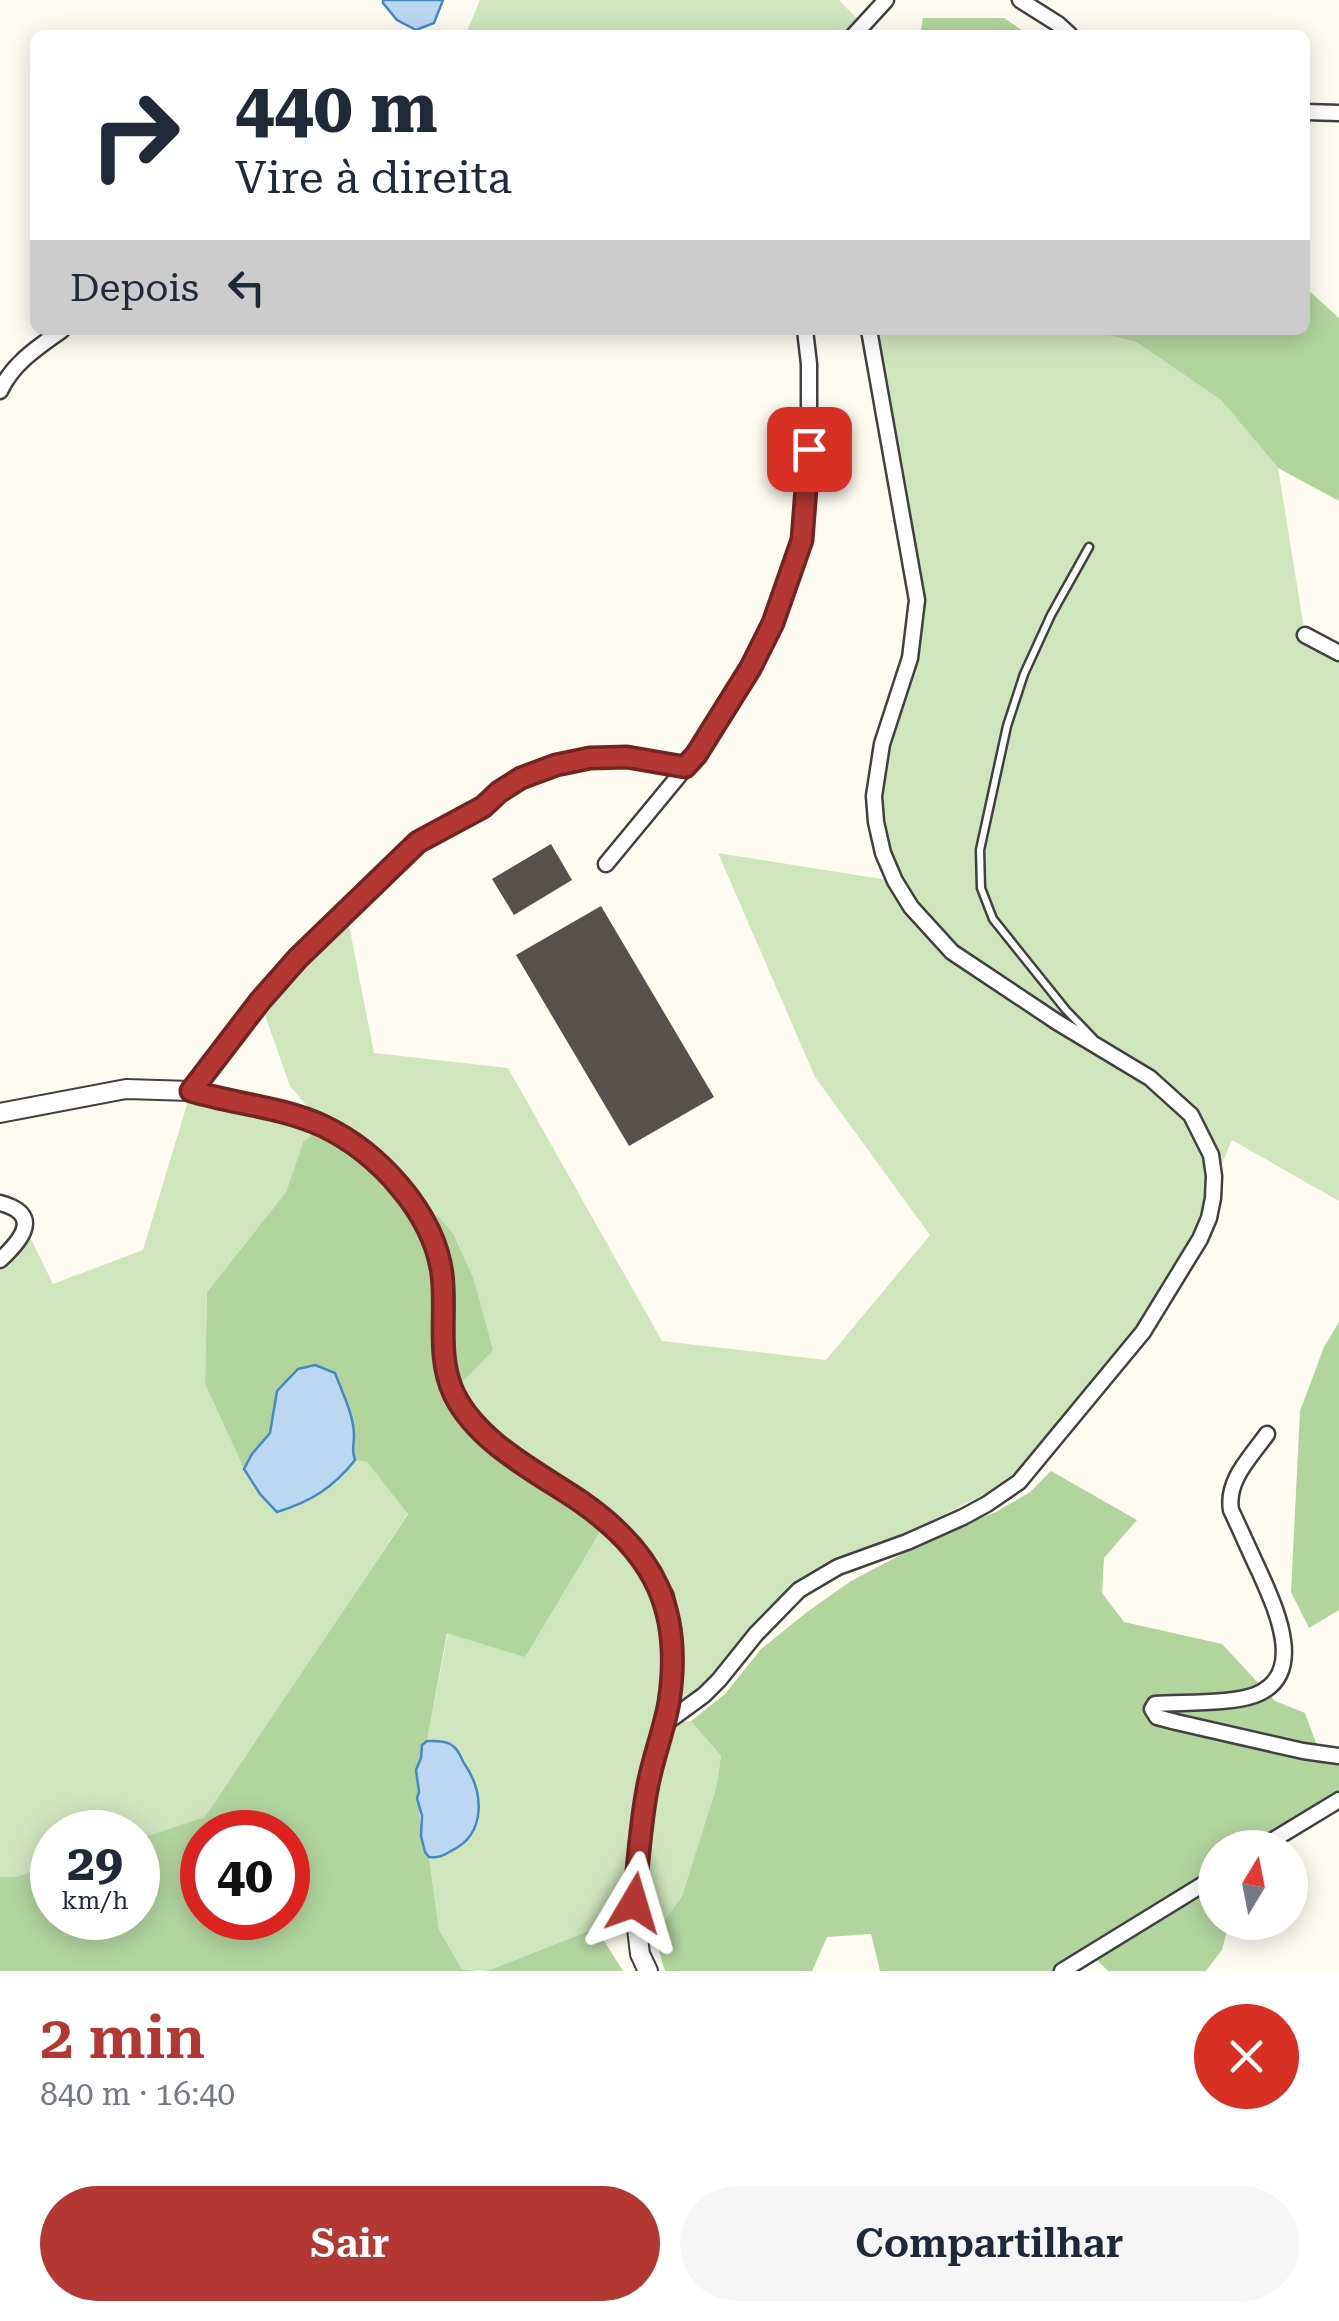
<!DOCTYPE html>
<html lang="pt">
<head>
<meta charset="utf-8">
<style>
  :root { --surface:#fff; --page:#f6f6f7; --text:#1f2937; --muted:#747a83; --accent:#b33732 }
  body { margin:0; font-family:"Roboto Serif",serif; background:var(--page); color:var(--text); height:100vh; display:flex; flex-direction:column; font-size:38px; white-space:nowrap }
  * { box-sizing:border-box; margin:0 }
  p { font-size:32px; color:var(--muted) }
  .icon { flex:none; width:55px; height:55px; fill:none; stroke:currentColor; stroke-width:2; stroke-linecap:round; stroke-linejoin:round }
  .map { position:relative; height:1971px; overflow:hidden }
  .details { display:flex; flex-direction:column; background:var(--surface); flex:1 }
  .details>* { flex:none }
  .banner { position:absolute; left:30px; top:30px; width:1280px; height:305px; border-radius:15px; box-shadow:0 5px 25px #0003; background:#fff; color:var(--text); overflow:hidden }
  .needle { width:65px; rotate:10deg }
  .tools { position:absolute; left:1198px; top:1830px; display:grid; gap:20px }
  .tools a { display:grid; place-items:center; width:110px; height:110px; border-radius:50%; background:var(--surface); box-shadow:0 5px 25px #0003; font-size:50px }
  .speed { position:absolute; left:30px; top:1810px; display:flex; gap:20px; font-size:50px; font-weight:700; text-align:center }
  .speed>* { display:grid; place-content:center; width:130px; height:130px; border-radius:50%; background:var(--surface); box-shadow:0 5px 25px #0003; line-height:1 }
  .speed small { font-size:25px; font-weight:400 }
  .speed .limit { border:15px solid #d22; background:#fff; color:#111 }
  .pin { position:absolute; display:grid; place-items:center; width:85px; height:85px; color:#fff; margin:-42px; border-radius:20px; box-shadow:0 5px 15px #0006 }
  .me { position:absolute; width:110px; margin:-55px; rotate:7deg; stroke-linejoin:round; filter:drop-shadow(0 0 8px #0008) }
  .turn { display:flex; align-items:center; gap:35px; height:210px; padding:0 40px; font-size:45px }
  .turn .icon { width:130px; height:130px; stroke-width:2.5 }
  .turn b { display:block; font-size:70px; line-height:85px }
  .then { display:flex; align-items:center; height:95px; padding:0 40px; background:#0003; gap:20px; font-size:38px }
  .round { display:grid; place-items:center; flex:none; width:105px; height:105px; border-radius:52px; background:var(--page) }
  .summary { display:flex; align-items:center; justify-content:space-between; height:170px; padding:0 40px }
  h1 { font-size:60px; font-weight:600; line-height:75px; color:var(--accent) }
  .button { display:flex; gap:20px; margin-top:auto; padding:20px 40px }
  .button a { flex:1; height:115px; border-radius:60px; background:var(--accent); color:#fff; font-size:40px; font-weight:600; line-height:115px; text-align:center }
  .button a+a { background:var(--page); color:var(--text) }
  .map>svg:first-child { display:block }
  .green { fill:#cfe6bd }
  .forest { fill:#b2d59e; fill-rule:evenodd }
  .water { fill:#bad8f1; stroke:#4787c2; stroke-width:2.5 }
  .building { fill:#56514c }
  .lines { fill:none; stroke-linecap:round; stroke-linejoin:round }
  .service-casing { stroke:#414141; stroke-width:11 }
  .minor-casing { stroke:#414141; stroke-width:19 }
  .tertiary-casing { stroke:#414141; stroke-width:22 }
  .service { stroke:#fff; stroke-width:6 }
  .minor { stroke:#fff; stroke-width:14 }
  .tertiary { stroke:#fff; stroke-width:18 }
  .route-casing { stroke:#742420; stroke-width:25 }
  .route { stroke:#b33732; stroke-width:18 }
</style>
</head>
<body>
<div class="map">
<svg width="1339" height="1971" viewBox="0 0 1339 1971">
  <rect width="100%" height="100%" fill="#fefcf1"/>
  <!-- green -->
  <path class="green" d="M 480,0 L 839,0 L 863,25 L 855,35 L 492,35 L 467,31 Z
    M 869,330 L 1088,330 L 1136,342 L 1221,400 L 1278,468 L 1305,635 L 1339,653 L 1339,1201 L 1232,1140 L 1161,1305 L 1027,1473 L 838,1567 L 665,1723 L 691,1721 L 721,1756 L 716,1788 L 682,1896 L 654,1935 L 596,1928 L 487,1971 L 462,1969 L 439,1930 L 429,1857 C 438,1858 443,1856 451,1851 C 462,1846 474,1837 478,1823 C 484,1803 470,1764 457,1749 C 449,1740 437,1741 427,1741 L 448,1632 L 494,1443 L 453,1392 L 473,1277 L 453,1233 L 438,1216 L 417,1207 L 303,1142 L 286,1192 L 207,1292 L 205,1384 L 244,1469 L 342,1477 L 355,1460 L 367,1462 L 408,1513 L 205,1818 L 138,1839 L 138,1832 L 52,1832 L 52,1865 L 15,1877 L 0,1877 L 0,1260 L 29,1235 L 53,1284 L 143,1250 L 191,1091 L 322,1124 L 290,1086 L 260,1001 L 346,910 L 374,1053 L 508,1068 L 662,1341 L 826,1360 L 930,1235 L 815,1077 L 718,853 L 894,881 L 874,796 L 917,600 Z"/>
  <!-- forest -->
  <path class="forest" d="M 923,18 L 1004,18 L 1029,35 L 920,35 Z
    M 1305,287 L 1339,318 L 1339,501 L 1278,468 L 1221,400 L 1136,342 L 1088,330 L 1305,330 Z
    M 324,1126 L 417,1207 L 438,1216 L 453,1233 L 473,1277 L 493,1350 L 453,1392 L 466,1414 L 607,1520 L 525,1657 L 447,1633 L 427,1741 L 422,1746 C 422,1755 418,1761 417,1769 C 415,1776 422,1843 425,1850 C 426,1853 428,1855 429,1857 L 439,1930 L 462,1969 L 478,1971 L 0,1971 L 0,1877 L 15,1877 L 52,1865 L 52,1918 L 138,1918 L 138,1839 L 205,1817 L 408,1514 L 367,1462 L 355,1460 L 351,1450 L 354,1436 L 315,1365 L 297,1369 L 278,1391 L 270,1433 L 252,1454 L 244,1469 L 205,1384 L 207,1292 L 286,1192 L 303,1142 ZM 202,1832 L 288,1832 L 288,1918 L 202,1918 Z
    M 1339,1322 L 1339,1610 L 1309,1628 L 1291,1592 L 1300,1411 L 1324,1347 Z
    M 1051,1471 L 1137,1520 L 1104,1558 L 1102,1593 L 1124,1622 L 1222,1644 L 1275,1701 L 1305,1713 L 1320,1754 L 1339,1765 L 1339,1801 L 1261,1847 L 1215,1848 L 1215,1922 L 1229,1923 L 1222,1950 L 1206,1971 L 1108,1971 L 1095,1958 L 1066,1971 L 880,1971 L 871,1934 L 827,1937 L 812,1971 L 665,1971 L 654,1935 L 682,1896 L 716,1788 L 721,1756 L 691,1721 L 725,1694 L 761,1649 L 807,1612 L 851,1581 L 940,1534 L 996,1512 L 1030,1492 Z
    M 596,1928 L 623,1971 L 487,1971 Z"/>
  <!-- water -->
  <path class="water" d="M 383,0 L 443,0 L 434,23 L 416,30 L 397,20 L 383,3 Z
    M 315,1365 L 335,1373 C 342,1392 354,1415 354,1436 C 354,1447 351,1449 355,1460 C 333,1488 310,1502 277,1512 L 260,1494 L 244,1469 L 252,1454 L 270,1433 L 277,1391 L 298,1369 Z
    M 427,1741 C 435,1741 443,1740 450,1744 C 458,1748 460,1756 464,1763 C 484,1792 487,1834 451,1851 C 443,1856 438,1858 429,1857 L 425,1852 L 421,1836 L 422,1816 L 417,1798 L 419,1792 L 416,1770 L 421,1758 L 422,1745 Z"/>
  <!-- building -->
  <path class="building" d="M 551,844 L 572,880 L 514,915 L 492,879 Z
    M 601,906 L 714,1097 L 629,1146 L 516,955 Z"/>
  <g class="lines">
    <!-- service casing -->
    <g class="service-casing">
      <path id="service" d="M 1089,547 L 1051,615 L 1024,674 L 1007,726 L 980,850 L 981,888 L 993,919 L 1066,1010 L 1093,1038"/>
    </g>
    <!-- minor casing -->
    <g class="minor-casing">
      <path id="minor" d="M 1020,0 L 1058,24 L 1070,35
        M 854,35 L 886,0
        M 1305,112 L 1339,113
        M 0,391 C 13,363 38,347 62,330
        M 1305,635 L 1339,653
        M 606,864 L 696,755 L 751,667 L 773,623 L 802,541 L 809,449 L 809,364 L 805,330
        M 191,1091 L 260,1001 L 298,958 L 418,841 L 483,807 L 499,792 L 521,778 L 556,765 L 590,757 L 627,757 L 685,767
        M 0,1203 C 42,1214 23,1239 0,1260
        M 1267,1434 C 1251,1457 1226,1480 1231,1510 C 1241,1531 1250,1552 1260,1573 C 1276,1609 1307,1675 1255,1695 C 1231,1704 1182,1702 1155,1704 L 1152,1709 L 1157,1717 L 1176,1722 L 1303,1751 L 1339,1756
        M 663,1725 L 704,1695 L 719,1680 L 756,1634 L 799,1590 L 838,1567 L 907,1542 L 963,1517 L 987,1504 L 1019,1482 L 1143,1332 L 1200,1239 L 1209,1218 L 1213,1198 L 1214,1176 L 1211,1155 L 1191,1115 L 1150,1078 L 1057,1022 L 952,952 L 911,907 L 895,881 L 883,853 L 876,822 L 874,796 L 882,744 L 910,658 L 917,600 L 869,330
        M 1260,1848 L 1339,1800
        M 1062,1971 L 1215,1877"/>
    </g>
    <!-- tertiary casing -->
    <g class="tertiary-casing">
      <path id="tertiary" d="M 0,1113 L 126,1089 L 191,1091 L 218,1099 L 269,1108 L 324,1126 L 361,1150 L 399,1184 L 422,1215 L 435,1244 L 442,1273 L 444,1359 L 453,1392 L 466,1414 L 494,1443 L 607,1520 L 644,1561 L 664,1596 L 672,1632 L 673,1665 L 669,1704 L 647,1788 L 634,1903 L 640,1954 L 648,1971"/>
    </g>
    <!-- service -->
    <use href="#service" class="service"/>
    <!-- minor -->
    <use href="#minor" class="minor"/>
    <!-- tertiary -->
    <use href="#tertiary" class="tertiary"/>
  </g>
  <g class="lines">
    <!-- route casing -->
    <g class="route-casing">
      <path id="route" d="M 634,1903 C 638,1865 640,1827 647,1790 C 652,1760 664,1731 669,1702 C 683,1611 655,1553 580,1501 C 537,1472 478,1443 454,1394 C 436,1356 447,1314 442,1274 C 434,1213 378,1152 323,1126 C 282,1107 235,1104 191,1091 L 260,1001 L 298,958 L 418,842 L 483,807 L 499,792 L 521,778 L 556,765 L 590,758 L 627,757 L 685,767 L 696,755 L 751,667 L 773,623 L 802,540 L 809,449"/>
    </g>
    <!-- route -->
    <use href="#route" class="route"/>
  </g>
</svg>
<div class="tools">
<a><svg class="needle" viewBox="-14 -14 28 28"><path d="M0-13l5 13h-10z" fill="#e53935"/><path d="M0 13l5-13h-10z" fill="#747a83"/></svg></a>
</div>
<div class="speed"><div>29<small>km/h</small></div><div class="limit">40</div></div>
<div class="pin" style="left:809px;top:449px;background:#d93025"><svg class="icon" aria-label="arrive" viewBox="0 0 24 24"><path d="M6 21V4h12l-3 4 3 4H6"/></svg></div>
<svg class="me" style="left:634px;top:1903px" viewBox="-20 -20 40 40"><path d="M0-17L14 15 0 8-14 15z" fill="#b33732" stroke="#fff" stroke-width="4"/></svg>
<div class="banner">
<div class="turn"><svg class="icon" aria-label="right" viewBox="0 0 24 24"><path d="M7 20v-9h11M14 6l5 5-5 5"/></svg><div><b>440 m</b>Vire à direita</div></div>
<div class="then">Depois<svg class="icon" aria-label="left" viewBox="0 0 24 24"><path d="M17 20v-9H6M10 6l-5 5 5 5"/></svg></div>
</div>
</div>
<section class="details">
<div class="summary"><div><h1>2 min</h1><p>840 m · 16:40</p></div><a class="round" style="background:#d93025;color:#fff"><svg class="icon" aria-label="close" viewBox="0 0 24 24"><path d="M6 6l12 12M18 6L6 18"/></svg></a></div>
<div class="button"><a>Sair</a><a>Compartilhar</a></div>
</section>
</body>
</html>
